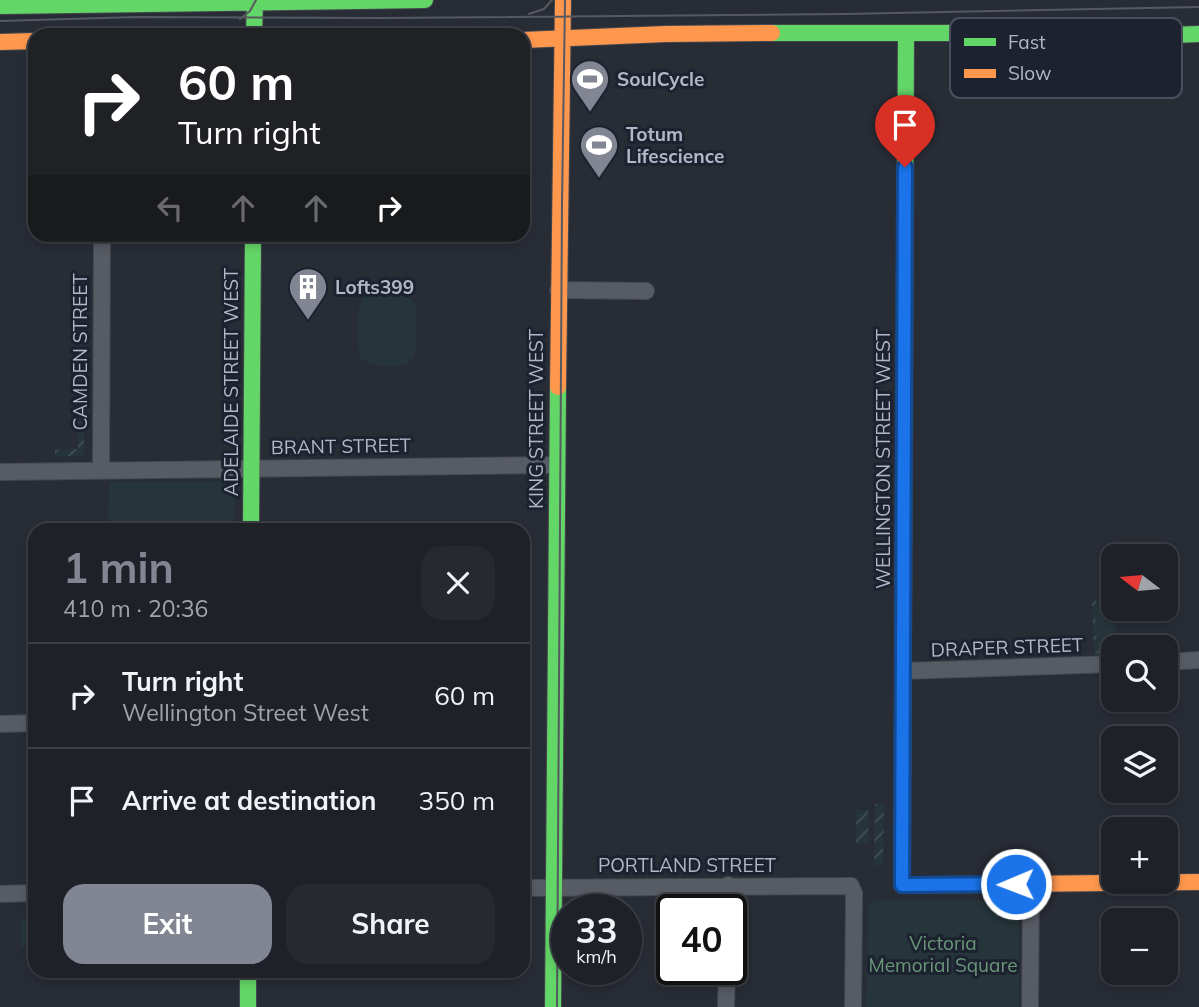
<!DOCTYPE html>
<html lang="en">
<head>
<meta charset="utf-8">
<style>
  :root { --surface:#1e2128; --page:#262930; --text:#f1f3f6; --muted:#a1a3a8; --line:#3c3e45; --accent:#828693 }
  body { margin:0; font-family:Mulish,sans-serif; background:var(--page); color:var(--text); height:100vh; display:flex; flex-direction:column; font-size:26px; white-space:nowrap }
  * { box-sizing:border-box; margin:0 }
  p { font-size:23px; color:var(--muted) }
  .icon { flex:none; width:38px; height:38px; fill:none; stroke:currentColor; stroke-width:2; stroke-linecap:round; stroke-linejoin:round }
  .map { position:relative; flex:1; overflow:hidden }
  .panel { position:absolute; left:28px; top:523px; width:502px; height:455px; display:flex; flex-direction:column; background:var(--surface); border-radius:21px; box-shadow:0 4px 10px #0003,0 0 0 2px var(--line) }
  .panel>* { flex:none }
  .top-card { position:absolute; left:28px; top:28px; width:502px; height:214px; border-radius:21px; box-shadow:0 4px 10px #0003,0 0 0 2px var(--line); background:#202124; color:#fff; overflow:hidden }
  .needle { width:46px; rotate:286deg }
  .controls { position:absolute; left:1101px; top:544px; display:grid; gap:14px }
  .controls a { display:grid; place-items:center; width:77px; height:77px; border-radius:14px; background:var(--surface); box-shadow:0 4px 10px #0003,0 0 0 2px var(--line); font-size:35px }
  .speed { position:absolute; left:551px; top:894px; display:flex; gap:14px; font-size:35px; font-weight:700; text-align:center }
  .speed>* { display:grid; place-content:center; width:91px; height:91px; border-radius:50%; background:var(--surface); box-shadow:0 4px 10px #0003,0 0 0 2px var(--line); line-height:1 }
  .speed small { font-size:18px; font-weight:400 }
  .speed .limit { border:4px solid #111; border-radius:10px; background:#fff; color:#111 }
  .pin { position:absolute; display:grid; place-items:center; width:60px; height:60px; color:#fff; margin:-72px -30px; border-radius:50% 50% 50% 0; rotate:-45deg; box-shadow:0 0 7px #0007 }
  .pin .icon { rotate:45deg }
  .me { position:absolute; width:77px; margin:-38px; rotate:269deg; stroke-linejoin:round; filter:drop-shadow(0 0 5px #0008) }
  .turn { display:flex; align-items:center; gap:24px; height:147px; padding:0 35px; font-size:32px }
  .turn .icon { width:91px; height:91px; stroke-width:2.5 }
  .turn b { display:block; font-size:49px; line-height:60px }
  .lanes { display:flex; align-items:center; height:66px; padding:0 35px; background:#0003; justify-content:center; gap:35px; direction:ltr }
  .lanes .off { opacity:.35 }
  .round { display:grid; place-items:center; flex:none; width:74px; height:74px; border-radius:21px; background:var(--page) }
  .summary { display:flex; align-items:center; justify-content:space-between; height:119px; padding:0 35px }
  h1 { font-size:42px; font-weight:700; line-height:52px; color:var(--accent) }
  .button { display:flex; gap:14px; margin-top:auto; padding:14px 35px }
  .button a { flex:1; height:80px; border-radius:21px; background:var(--accent); color:#fff; font-size:28px; font-weight:700; line-height:80px; text-align:center }
  .button a+a { background:var(--page); color:var(--text) }
  ul { padding:0; list-style:none }
  li { display:flex; align-items:center; gap:21px; height:105px; padding:0 35px; border-top:2px solid var(--line) }
  li div { flex:1 }
  li b { display:block; font-size:26px }
  li em { font-style:normal }
  .map>svg:first-child { display:block }
  .park { fill:#25353a }
  .garden { fill:url(#garden-furrows) }
  .lines { fill:none; stroke-linecap:round; stroke-linejoin:round }
  .street-casing { stroke:#44474e; stroke-width:18 }
  .fast-casing { stroke:#44474e; stroke-width:18 }
  .slow-casing { stroke:#44474e; stroke-width:18 }
  .street { stroke:#575b63; stroke-width:16 }
  .fast { stroke:#63d668; stroke-width:16 }
  .slow { stroke:#ff974d; stroke-width:16 }
  .tram { stroke:#565a60; stroke-width:2 }
  .route-casing { stroke:#114b97; stroke-width:18 }
  .route { stroke:#1a73e8; stroke-width:12 }
  .labels { text-anchor:middle; dominant-baseline:central; stroke-width:6; stroke-linejoin:round; paint-order:stroke }
  .poi-label { font-size:19px; font-weight:bold; fill:#b2b7c6; stroke:#1c222f; text-anchor:start }
  .street-label { font-size:19px; fill:#b2b7c6; stroke:#1c222f }
  .park-label { font-size:19px; fill:#699678; stroke:#1c222f }
  .key { fill:#1c222f; stroke:#494f5c; stroke-width:2 }
  .key-label { font-size:19px; fill:#b2b7c6 }
</style>
</head>
<body>
<div class="map">
<svg width="1199" height="1007" viewBox="0 0 1199 1007">
  <defs>
    <pattern id="garden-furrows" width="10" height="10" patternUnits="userSpaceOnUse" patternTransform="scale(1.75)"><rect width="10" height="10" fill="#25353a"/><path d="M-1 1l2-2M0 10L10 0M9 11l2-2" fill="none" stroke="#425055"/></pattern>
  </defs>
  <rect width="100%" height="100%" fill="#282c35"/>
  <!-- park -->
  <path class="park" d="M 371,292 L 407,293 L 417,306 L 416,349 C 415,354 413,359 408,363 C 399,369 369,367 361,358 C 356,352 357,312 360,304 C 362,298 366,295 371,292 Z
    M 231,481 L 235,487 L 234,530 L 108,530 L 109,482 Z
    M 1113,599 L 1117,647 L 1113,648 L 1113,653 L 1094,654 L 1092,600 Z
    M 878,900 L 1019,901 L 1019,1007 L 866,1007 L 868,908 L 870,904 Z
    M 21,919 L 35,919 L 35,948 L 21,948 Z"/>
  <!-- garden -->
  <path class="garden" d="M 78,383 L 84,383 L 84,456 L 55,456 L 55,450 L 78,449 Z
    M 1113,599 L 1117,647 L 1113,648 L 1113,653 L 1109,654 L 1108,647 L 1113,645 L 1113,618 L 1111,618 L 1110,600 Z
    M 1092,600 L 1096,600 L 1095,633 L 1102,654 L 1094,654 Z
    M 875,804 L 884,804 L 883,866 L 874,865 Z
    M 856,810 L 868,810 L 869,843 L 856,843 Z"/>
  <g class="lines">
    <!-- street casing -->
    <g class="street-casing">
      <path id="street" d="M 558,290 L 646,291
        M 101,470 L 102,234
        M 0,472 L 557,465
        M 1166,662 L 1199,660
        M 903,671 L 1113,664
        M 0,724 L 35,723
        M 523,888 L 851,886 L 854,893 L 854,903 L 853,1007
        M 0,894 L 35,893
        M 727,910 L 728,885
        M 726,1007 L 727,970
        M 1030,1007 L 1031,884"/>
    </g>
    <!-- fast casing -->
    <g class="fast-casing">
      <path id="fast" d="M 0,6 L 425,0
        M 772,33 L 978,33 L 1093,38 L 1199,34
        M 906,33 L 902,885 L 927,885
        M 254,35 L 255,0
        M 251,530 L 253,234
        M 248,971 L 248,1007
        M 553,1007 L 558,387"/>
    </g>
    <!-- slow casing -->
    <g class="slow-casing">
      <path id="slow" d="M 523,40 L 666,34 L 772,33
        M 0,42 L 35,41
        M 558,387 L 563,0
        M 927,885 L 1199,882"/>
    </g>
    <!-- street -->
    <use href="#street" class="street"/>
    <!-- fast -->
    <use href="#fast" class="fast"/>
    <!-- slow -->
    <use href="#slow" class="slow"/>
    <!-- tram -->
    <path class="tram" d="M 529,14 L 544,9 L 552,0
      M 240,19 L 250,11 L 256,0
      M 0,21 L 137,17 L 381,18 L 845,14 L 1199,7
      M 557,1007 L 562,204 L 565,0"/>
  </g>
  <g class="lines">
    <!-- route casing -->
    <g class="route-casing">
      <path id="route" d="M 905,167 L 902,885 L 1016,884"/>
    </g>
    <!-- route -->
    <use href="#route" class="route"/>
  </g>
  <!-- icons -->
  <defs>
    <g id="stadium-pin" transform="scale(2.0125)"><path d="M0 17L-7.5 6A9.5 9.5 0 1 1 7.5 6Z" fill="#828693" stroke="#1c222f"/><path d="M0-5a6.5 5 0 1 0 0 10a6.5 5 0 1 0 0-10ZM-3.5-1.8h7v3.6h-7Z" fill="#fff"/></g>
    <g id="building-pin" transform="scale(2.0125)"><path d="M0 17L-7.5 6A9.5 9.5 0 1 1 7.5 6Z" fill="#828693" stroke="#1c222f"/><path d="M-4-6H4V6H1V3H-1V6H-4ZM-2.5-4.3h1.7v1.8h-1.7ZM.8-4.3h1.7v1.8H.8ZM-2.5-1h1.7V.8h-1.7ZM.8-1h1.7V.8H.8Z" fill="#fff"/></g>
  </defs>
  <g fill-rule="evenodd">
    <use href="#stadium-pin" x="590" y="79"/>
    <use href="#stadium-pin" x="599" y="145"/>
    <use href="#building-pin" x="308" y="287"/>
  </g>
  <g class="labels">
    <!-- poi labels -->
    <g class="poi-label">
      <text x="617" y="79">SoulCycle</text>
      <text x="626" y="134">Totum<tspan x="626" dy="22">Lifescience</tspan></text>
      <text x="335" y="287">Lofts399</text>
    </g>
    <!-- street labels -->
    <g class="street-label">
      <text transform="translate(80 352) rotate(-90)">CAMDEN STREET</text>
      <text transform="translate(231 382) rotate(-90)">ADELAIDE STREET WEST</text>
      <text transform="translate(536 419) rotate(-90)">KING STREET WEST</text>
      <text transform="translate(341 446) rotate(-1)">BRANT STREET</text>
      <text transform="translate(883 459) rotate(-90)">WELLINGTON STREET WEST</text>
      <text transform="translate(1007 647) rotate(-2)">DRAPER STREET</text>
      <text x="687" y="865">PORTLAND STREET</text>
    </g>
    <!-- park labels -->
    <g class="park-label">
      <text x="943" y="943">Victoria<tspan x="943" dy="22">Memorial Square</tspan></text>
    </g>
  </g>
  <!-- legend -->
  <rect x="950" y="18" width="232" height="80" rx="10" class="key"/>
  <rect x="964" y="38" width="32" height="8" fill="#63d668"/>
  <rect x="964" y="69" width="32" height="9" fill="#ff974d"/>
  <g class="key-label">
    <text x="1008" y="49">Fast</text>
    <text x="1008" y="80">Slow</text>
  </g>
</svg>
<div class="controls">
<a><svg class="needle" viewBox="-14 -14 28 28"><path d="M0-13l5 13h-10z" fill="#e53935"/><path d="M0 13l5-13h-10z" fill="#a1a3a8"/></svg></a>
<a><svg class="icon" aria-label="search" viewBox="0 0 24 24"><circle cx="10" cy="10" r="6"/><path d="M15 15l6 6"/></svg></a>
<a><svg class="icon" aria-label="layers" viewBox="0 0 24 24"><path d="M12 4l9 5-9 5-9-5zM3 14l9 5 9-5"/></svg></a>
<a>+</a>
<a>−</a>
</div>
<div class="speed"><div>33<small>km/h</small></div><div class="limit">40</div></div>
<div class="pin" style="left:905px;top:167px;background:#d93025"><svg class="icon" aria-label="arrive" viewBox="0 0 24 24"><path d="M6 21V4h12l-3 4 3 4H6"/></svg></div>
<svg class="me" style="left:1016px;top:884px" viewBox="-20 -20 40 40"><circle r="17" fill="#1a73e8" stroke="#fff" stroke-width="3"/><path d="M0-11L8 9 0 5-8 9z" fill="#fff"/></svg>
<div class="top-card">
<div class="turn"><svg class="icon" aria-label="right" viewBox="0 0 24 24"><path d="M7 20v-9h11M14 6l5 5-5 5"/></svg><div><b>60 m</b>Turn right</div></div>
<div class="lanes"><svg class="icon off" aria-label="left" viewBox="0 0 24 24"><path d="M17 20v-9H6M10 6l-5 5 5 5"/></svg><svg class="icon off" aria-label="ahead" viewBox="0 0 24 24"><path d="M12 20V5M6 11l6-6 6 6"/></svg><svg class="icon off" aria-label="ahead" viewBox="0 0 24 24"><path d="M12 20V5M6 11l6-6 6 6"/></svg><svg class="icon" aria-label="right" viewBox="0 0 24 24"><path d="M7 20v-9h11M14 6l5 5-5 5"/></svg></div>
</div>
<section class="panel">
<div class="summary"><div><h1>1 min</h1><p>410 m · 20:36</p></div><a class="round"><svg class="icon" aria-label="close" viewBox="0 0 24 24"><path d="M6 6l12 12M18 6L6 18"/></svg></a></div>
<ul>
<li><svg class="icon" aria-label="right" viewBox="0 0 24 24"><path d="M7 20v-9h11M14 6l5 5-5 5"/></svg><div><b>Turn right</b><p>Wellington Street West</p></div><em>60 m</em></li>
<li><svg class="icon" aria-label="arrive" viewBox="0 0 24 24"><path d="M6 21V4h12l-3 4 3 4H6"/></svg><div><b>Arrive at destination</b></div><em>350 m</em></li>
</ul>
<div class="button"><a>Exit</a><a>Share</a></div>
</section>
</div>
</body>
</html>
